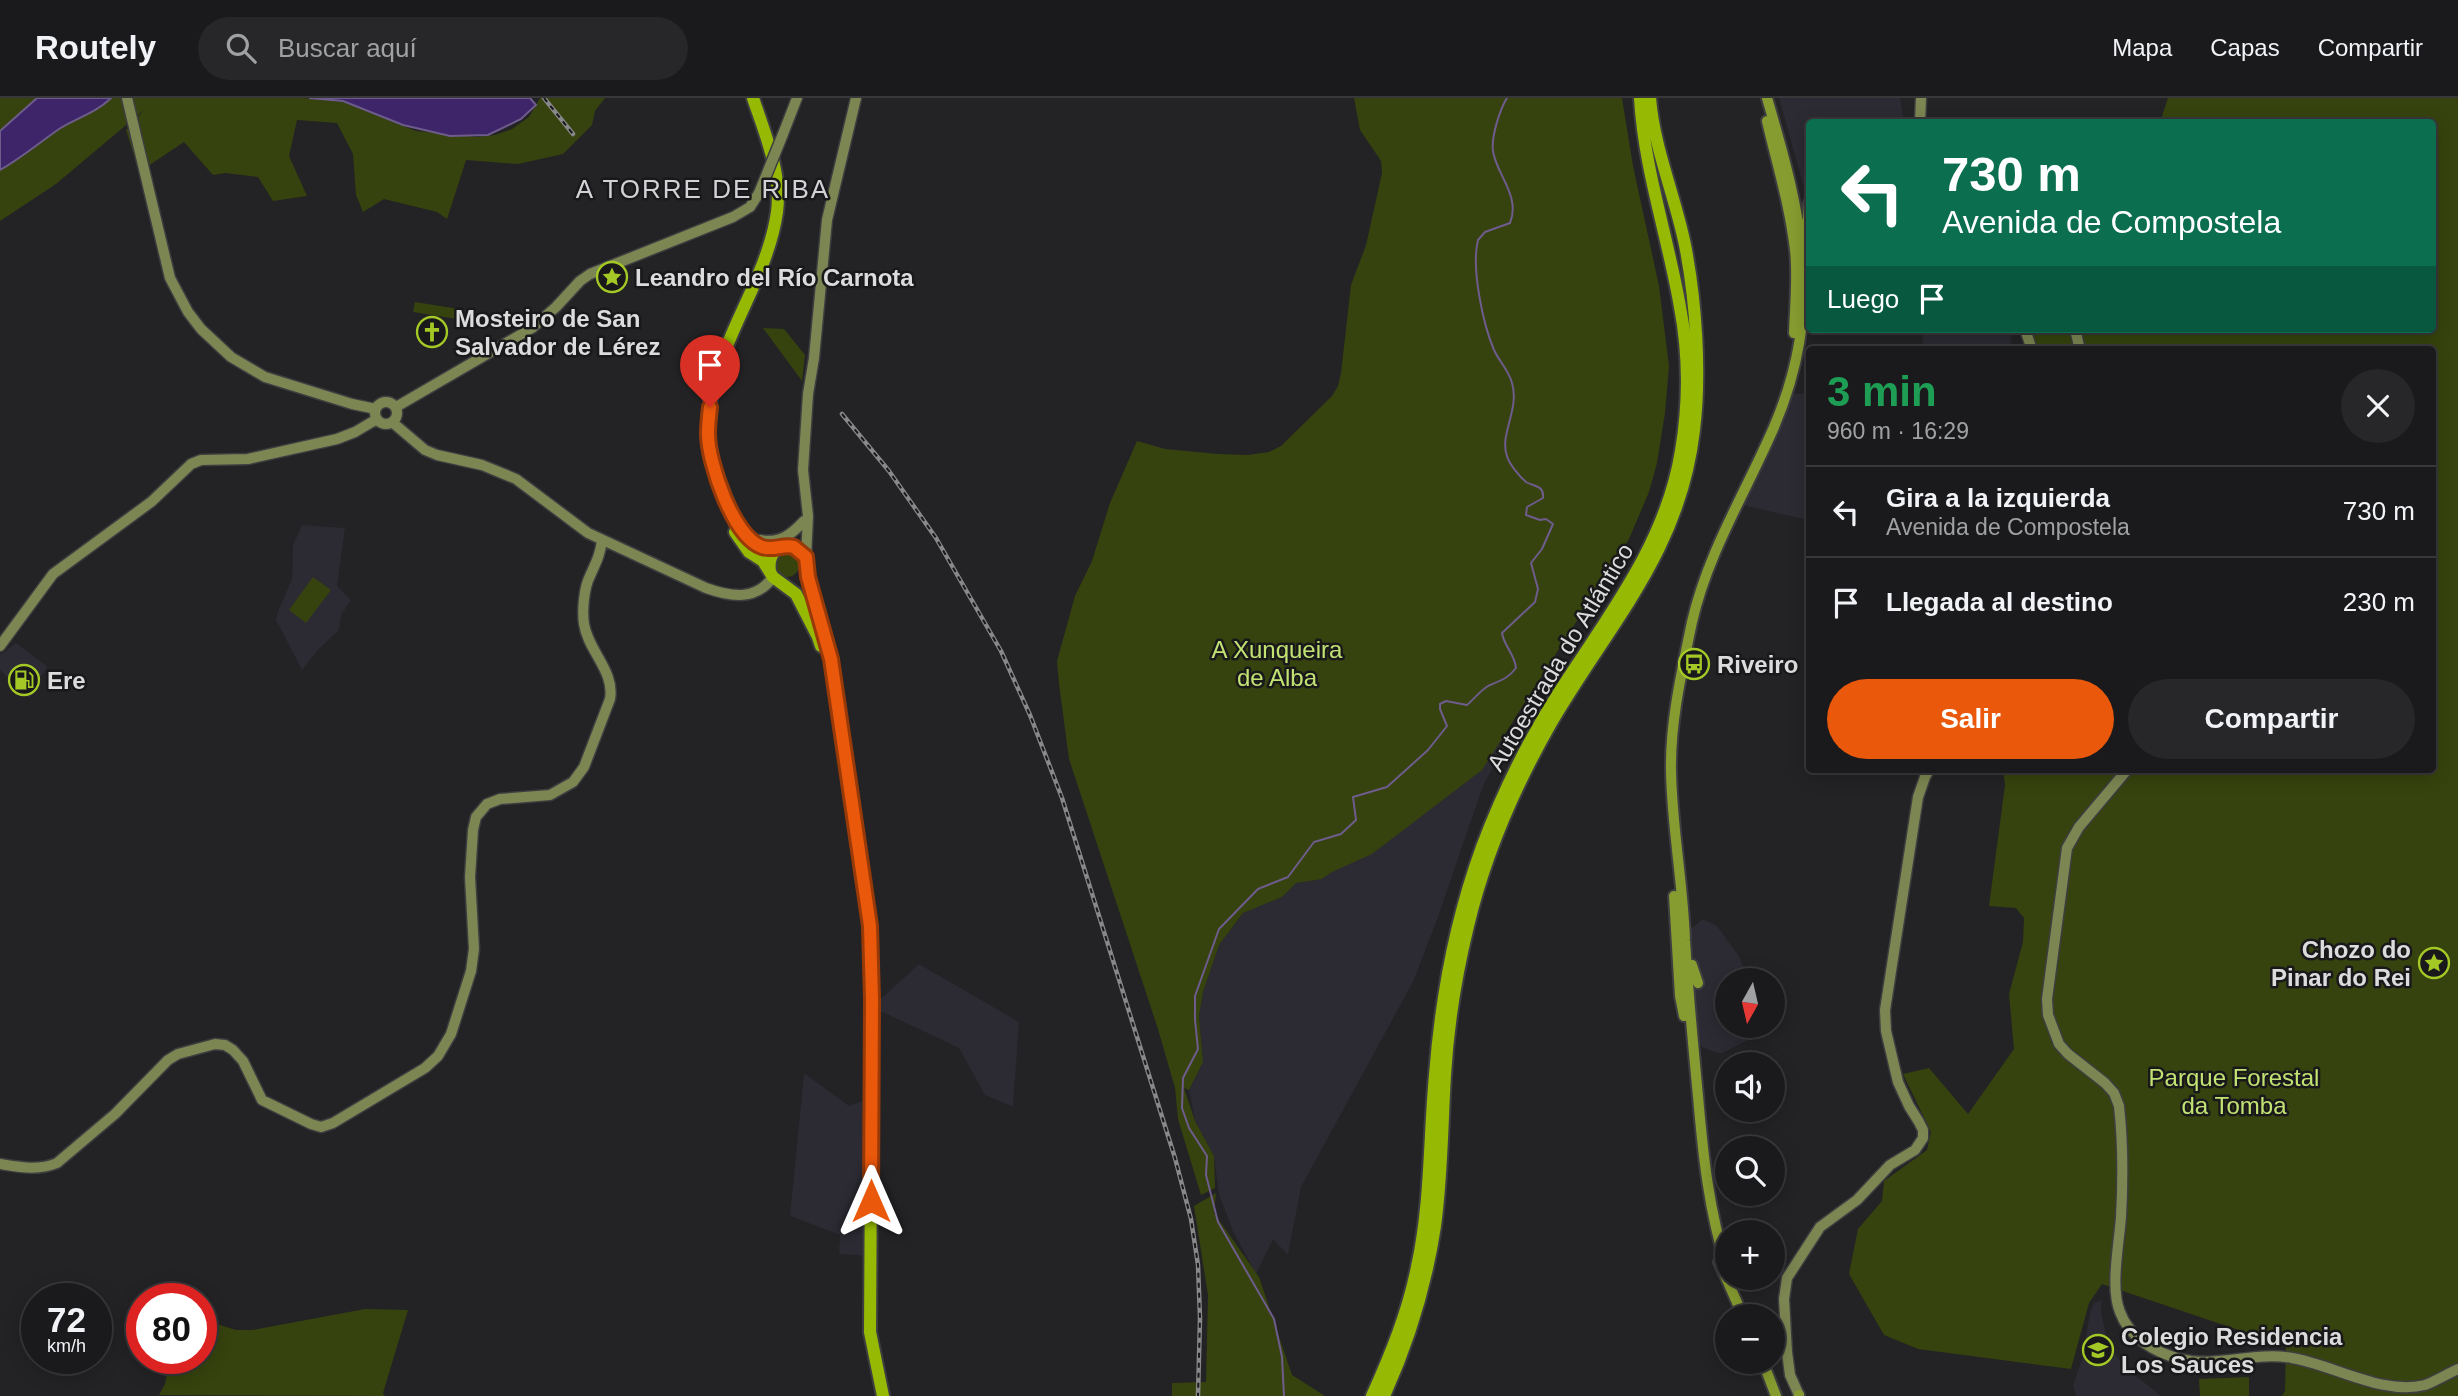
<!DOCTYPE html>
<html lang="es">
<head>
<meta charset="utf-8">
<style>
  :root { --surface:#1a1a1c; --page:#272729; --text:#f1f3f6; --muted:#9fa1a3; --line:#38383b; --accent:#ea580c }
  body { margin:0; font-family:Helvetica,sans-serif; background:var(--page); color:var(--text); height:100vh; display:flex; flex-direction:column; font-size:26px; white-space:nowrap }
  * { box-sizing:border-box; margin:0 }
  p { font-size:23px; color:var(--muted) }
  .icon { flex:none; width:38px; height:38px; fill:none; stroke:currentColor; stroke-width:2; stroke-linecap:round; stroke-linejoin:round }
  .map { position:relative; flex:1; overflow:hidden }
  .sheet { position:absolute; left:1806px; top:248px; width:630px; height:427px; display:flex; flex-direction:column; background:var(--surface); border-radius:7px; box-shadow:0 4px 18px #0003,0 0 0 2px var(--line) }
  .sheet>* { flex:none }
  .banner { position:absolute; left:1806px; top:21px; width:630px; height:214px; border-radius:7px; box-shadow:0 4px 18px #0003,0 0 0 2px var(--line); background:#0b6e4f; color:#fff; overflow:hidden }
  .needle { width:46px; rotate:188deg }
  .buttons { position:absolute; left:1715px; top:870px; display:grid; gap:14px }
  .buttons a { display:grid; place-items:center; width:70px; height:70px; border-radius:50%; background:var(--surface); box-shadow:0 4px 18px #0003,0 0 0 2px var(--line); font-size:35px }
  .speed { position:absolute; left:21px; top:1185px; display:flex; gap:14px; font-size:35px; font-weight:700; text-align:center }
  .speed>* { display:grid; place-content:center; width:91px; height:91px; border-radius:50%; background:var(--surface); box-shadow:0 4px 18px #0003,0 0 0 2px var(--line); line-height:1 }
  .speed small { font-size:18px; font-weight:400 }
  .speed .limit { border:10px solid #d22; background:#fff; color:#111 }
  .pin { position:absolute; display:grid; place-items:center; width:60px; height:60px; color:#fff; margin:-72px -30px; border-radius:50% 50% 50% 0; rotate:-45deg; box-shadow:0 0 7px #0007 }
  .pin .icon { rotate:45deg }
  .me { position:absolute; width:77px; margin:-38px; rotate:0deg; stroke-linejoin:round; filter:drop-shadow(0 0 5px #0008) }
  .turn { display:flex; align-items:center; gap:24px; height:147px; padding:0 21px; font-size:32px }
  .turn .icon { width:91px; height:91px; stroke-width:2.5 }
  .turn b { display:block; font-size:49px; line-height:60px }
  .then { display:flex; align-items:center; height:66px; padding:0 21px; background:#0003; gap:14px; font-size:26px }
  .round { display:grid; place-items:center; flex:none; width:74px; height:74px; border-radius:37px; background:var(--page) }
  .head { display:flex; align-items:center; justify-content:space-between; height:119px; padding:0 21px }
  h1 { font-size:42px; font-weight:700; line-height:52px; color:#1e9e55 }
  .action { display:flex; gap:14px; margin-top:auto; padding:14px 21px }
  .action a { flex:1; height:80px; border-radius:42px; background:var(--accent); color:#fff; font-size:28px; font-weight:700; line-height:80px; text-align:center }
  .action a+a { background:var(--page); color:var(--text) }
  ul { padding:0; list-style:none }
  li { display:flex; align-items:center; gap:21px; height:91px; padding:0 21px; border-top:2px solid var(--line) }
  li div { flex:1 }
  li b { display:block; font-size:26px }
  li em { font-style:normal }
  header { display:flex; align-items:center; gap:42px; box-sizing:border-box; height:98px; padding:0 35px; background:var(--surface); border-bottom:2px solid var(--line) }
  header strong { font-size:33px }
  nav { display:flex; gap:38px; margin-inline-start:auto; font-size:24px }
  .search { width:490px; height:63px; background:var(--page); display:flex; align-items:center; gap:18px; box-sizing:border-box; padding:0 24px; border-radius:38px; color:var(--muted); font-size:26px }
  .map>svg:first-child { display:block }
  .built { fill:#2c2a32 }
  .green { fill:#36430e }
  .water { fill:#3e2569; stroke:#6d5c8c; stroke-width:2 }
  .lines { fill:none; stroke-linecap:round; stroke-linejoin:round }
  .stream { stroke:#6d5c8c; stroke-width:2 }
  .secondary-casing { stroke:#3e3e40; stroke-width:13 }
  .primary-casing { stroke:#3e3e40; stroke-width:14 }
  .highway-casing { stroke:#3e3e40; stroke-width:16 }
  .secondary { stroke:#7c8652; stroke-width:10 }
  .primary { stroke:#879c30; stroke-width:10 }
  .highway { stroke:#96ba03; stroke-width:12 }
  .rail-casing { stroke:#888789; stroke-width:4.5 }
  .rail { stroke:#19191b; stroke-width:2; stroke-dasharray:5; stroke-linecap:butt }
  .secondary-bridge-casing { stroke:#3e3e40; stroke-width:13; stroke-linecap:butt }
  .secondary-bridge { stroke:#7c8652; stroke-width:10 }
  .route-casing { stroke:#983908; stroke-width:18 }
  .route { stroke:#ea580c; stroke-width:12 }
  .labels { text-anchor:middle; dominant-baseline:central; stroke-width:5; stroke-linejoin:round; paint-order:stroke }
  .poi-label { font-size:24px; font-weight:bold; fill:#dcdcdd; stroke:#19191b; text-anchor:start }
  .park-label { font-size:24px; fill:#c2e272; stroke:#19191b }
  .street-label { font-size:24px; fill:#dcdcdd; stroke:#19191b }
  .neighbourhood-label { font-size:26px; letter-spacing:2px; fill:#d2d1d5; stroke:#19191b }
</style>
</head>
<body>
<header>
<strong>Routely</strong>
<div class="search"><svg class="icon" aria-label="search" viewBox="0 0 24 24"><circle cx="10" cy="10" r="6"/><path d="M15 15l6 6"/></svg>Buscar aquí</div>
<nav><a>Mapa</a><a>Capas</a><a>Compartir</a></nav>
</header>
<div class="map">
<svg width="2458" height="1298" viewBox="0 0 2458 1298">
  <rect width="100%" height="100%" fill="#232225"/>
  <!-- built -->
  <path class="built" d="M 1779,0 L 1900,0 L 1904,24 L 1810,24 L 1809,108 Z
    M 1922,231 L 2009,231 L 2013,252 L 1923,252 Z
    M 1787,295 L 1809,296 L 1809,420 L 1804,421 L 1737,406 Z
    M 302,427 L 345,430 L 337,488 L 351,502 L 341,517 L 339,532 L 318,552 L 302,572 L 276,522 L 278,513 L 292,481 L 293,447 Z
    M 16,545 L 48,569 L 30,592 L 34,595 L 29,600 L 0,572 L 0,557 Z
    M 1509,639 L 1483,688 L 1437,822 L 1413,884 L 1301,1089 L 1288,1157 L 1273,1141 L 1256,1176 L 1233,1133 L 1219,1097 L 1214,1058 L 1195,1023 L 1189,992 L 1203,964 L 1199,918 L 1203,894 L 1219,847 L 1244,814 L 1282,799 L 1318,761 L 1491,640 Z
    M 1703,821 L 1717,828 L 1739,858 L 1746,876 L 1753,882 L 1727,882 L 1727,928 L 1758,928 L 1761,936 L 1720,956 L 1702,949 L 1692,934 L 1685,835 Z
    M 919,866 L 1019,924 L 1013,1009 L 985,997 L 959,950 L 872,909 Z
    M 804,975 L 849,1008 L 872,999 L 870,1158 L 839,1156 L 840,1137 L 790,1118 Z
    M 2102,1202 L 2101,1214 L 2106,1237 L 2115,1256 L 2124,1268 L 2161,1298 L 2076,1298 L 2073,1287 L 2083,1259 L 2090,1214 L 2094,1205 Z"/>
  <!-- green -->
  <path class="green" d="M 0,0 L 303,0 L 343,4 L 416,33 L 477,39 L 495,37 L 512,31 L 529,19 L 540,0 L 605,0 L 595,13 L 592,27 L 563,56 L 518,66 L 466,62 L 447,121 L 437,114 L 384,101 L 363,114 L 356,97 L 353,56 L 337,25 L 297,22 L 289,58 L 307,98 L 273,103 L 258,79 L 225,75 L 213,77 L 184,44 L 139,74 L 126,32 L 144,12 L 56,86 L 0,123 Z
    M 1354,0 L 1622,0 L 1633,68 L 1659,188 L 1669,268 L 1665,315 L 1657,365 L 1649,394 L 1629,441 L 1482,672 L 1372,756 L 1332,774 L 1322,781 L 1296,785 L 1282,799 L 1243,815 L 1219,847 L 1203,894 L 1199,918 L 1203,964 L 1189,992 L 1184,990 L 1195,1023 L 1214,1058 L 1215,1090 L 1201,1097 L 1178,1021 L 1175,990 L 1158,931 L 1069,661 L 1059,586 L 1057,563 L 1075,498 L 1092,463 L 1110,405 L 1137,343 L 1165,351 L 1218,356 L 1248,357 L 1269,354 L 1281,348 L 1332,298 L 1338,288 L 1341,275 L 1351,187 L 1366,147 L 1382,75 L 1381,63 L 1360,32 Z
    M 2168,0 L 2458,0 L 2458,1298 L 2282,1298 L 2285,1293 L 2286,1248 L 2102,1186 L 2089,1205 L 2071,1271 L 1918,1251 L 1884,1237 L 1849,1176 L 1858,1131 L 1882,1103 L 1884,1083 L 1927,1052 L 1931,1034 L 1903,976 L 1929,970 L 1968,1016 L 2014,951 L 2009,896 L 2023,844 L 2024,820 L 2016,810 L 1989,808 L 2005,687 L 2003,672 L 2432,672 L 2432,252 L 2037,252 L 2030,231 L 2432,231 L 2432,24 L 2160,24 Z
    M 415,204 L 459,211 L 457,221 L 413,214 Z
    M 763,230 L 784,231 L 805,257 L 802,283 Z
    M775 467a12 12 0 1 1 24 0a12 12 0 1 1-24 0Z
    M 313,479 L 331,492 L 306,525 L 289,512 Z
    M 1216,1095 L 1214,1115 L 1259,1179 L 1292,1277 L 1325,1298 L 1172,1298 L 1172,1285 L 1206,1284 L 1208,1197 L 1194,1108 Z
    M 365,1211 L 408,1212 L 383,1295 L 385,1298 L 159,1297 L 165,1286 L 170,1260 L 201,1260 L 201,1221 L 236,1232 L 252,1232 Z
    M 2249,1279 L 2249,1298 L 2200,1298 L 2199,1281 Z"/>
  <!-- water -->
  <path class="water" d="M 37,0 L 111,0 C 96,15 76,20 59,31 C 39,45 21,60 0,72 L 0,33 Z
    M 309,0 L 530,0 L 536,7 L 521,21 L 488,37 L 450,38 L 403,27 L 343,3 Z"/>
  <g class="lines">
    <!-- stream -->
    <path class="stream" d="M 1284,1298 L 1282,1259 L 1274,1221 L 1218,1124 L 1206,1077 L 1207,1058 L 1189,1030 L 1182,1010 L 1183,980 L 1198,951 L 1195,922 L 1195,898 L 1219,831 L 1258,791 L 1288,779 L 1314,744 L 1341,736 L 1356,722 L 1353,699 L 1387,689 L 1428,652 L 1447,628 L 1440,611 L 1440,606 L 1446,603 L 1467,607 C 1473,602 1481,592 1488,588 C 1499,583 1508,581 1516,570 C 1515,557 1504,548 1502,535 L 1535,504 L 1538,491 L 1531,465 L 1542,451 L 1553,426 L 1546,421 L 1540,422 L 1526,417 L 1527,409 L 1543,400 C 1544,387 1535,389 1526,384 C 1520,379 1509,366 1507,358 C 1499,337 1520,311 1512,285 C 1509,273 1499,263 1494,252 C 1483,226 1471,170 1478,142 L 1485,134 L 1510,125 C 1521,98 1496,76 1493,53 C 1491,39 1500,11 1507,0"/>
    <!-- secondary casing -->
    <g class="secondary-casing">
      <path id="secondary" d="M 127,0 L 170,180 L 188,214 L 201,231 L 231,259 L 265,279 L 352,306 L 376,311
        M 1920,24 L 1921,0
        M 783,36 L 797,0
        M 2025,231 L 2032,252
        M 2075,231 L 2080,252
        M 814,260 L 827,122 L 856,0
        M375 315a11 11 0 1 1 22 0a11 11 0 1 1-22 0Z
        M 396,309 L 532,230 L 556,209 L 580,183 L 590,176 L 733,119 L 750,109 L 759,95
        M 392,324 L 425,352 L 437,357 L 482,367 L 516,381 L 588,435 L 706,490 C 731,499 756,503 773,479
        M 760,442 C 780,446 792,436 804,423
        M 806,459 L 808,418 L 803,372 L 808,296
        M 0,548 L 53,476 L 151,404 L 191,366 L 201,362 L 248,361 L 337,341 L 355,334 L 377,321
        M 2127,672 L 2079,729 L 2067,750 L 2047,901 L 2048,917 L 2059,946 L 2068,956 L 2105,985 L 2114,995 L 2119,1008 C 2123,1044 2123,1083 2121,1119 C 2119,1146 2110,1190 2120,1214 C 2129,1239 2155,1255 2181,1261 C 2217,1270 2255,1253 2292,1260 C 2334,1267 2383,1298 2425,1287 C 2436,1283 2447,1276 2458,1271
        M 0,1066 C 19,1069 38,1073 57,1065 L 115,1016 L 168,962 L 178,956 L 215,946 L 225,947 L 233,952 L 243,963 L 262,1002 L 311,1026 L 321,1029 L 333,1025 L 425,970 L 438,958 L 451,936 L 471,873 L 474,851 L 470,779 L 473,732 L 476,719 L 487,706 L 500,701 L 550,697 L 573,684 L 584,669 L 610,601 C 615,573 588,553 584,526 C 582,513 584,489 590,478 C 596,464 600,458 602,442
        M 1799,1297 L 1790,1277 L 1787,1254 L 1784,1201 L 1787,1180 L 1820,1129 L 1857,1102 L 1890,1067 L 1915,1052 L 1923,1040 L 1923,1032 L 1919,1024 L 1909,1008 L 1898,984 L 1886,933 L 1885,912 L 1918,699 L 1925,679 L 1929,672"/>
    </g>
    <!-- primary casing -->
    <g class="primary-casing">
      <path id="primary" d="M 1767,23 C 1777,66 1790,108 1795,152 C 1798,179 1795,207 1794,235
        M 1801,135 L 1808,122 L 1809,105
        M 1674,798 L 1680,898 L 1684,918
        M 1684,871 L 1686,868 L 1692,867 L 1698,885
        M 1719,1164 L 1743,1218
        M 1727,1170 C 1709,1114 1703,1057 1698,998 C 1693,946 1688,894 1685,842 C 1683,785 1672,730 1671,673 C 1670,624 1682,572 1692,524 C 1708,454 1746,394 1774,329 C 1825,209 1802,119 1767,0
        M 1763,1264 L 1776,1298
        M 1799,1298 L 1799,1297"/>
    </g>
    <!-- highway casing -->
    <g class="highway-casing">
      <path id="highway" d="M 753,0 C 765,36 782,75 777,114 C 766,191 705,256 708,336 C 709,361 720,385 729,408 C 738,430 752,449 777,451
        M 735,434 L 749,454 L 763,463 L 773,479 L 796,496 L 818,539 L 821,548
        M 770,473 C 766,448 791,439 806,459 L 808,479 L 831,561 L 870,828 L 872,900 L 870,1234 L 883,1298
        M 1372,1298 C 1391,1256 1408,1214 1417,1169 C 1431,1105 1429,1041 1435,977 C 1441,899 1455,823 1482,749 C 1502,696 1528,643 1558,596 C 1608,518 1666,446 1681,353 C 1689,305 1689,256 1680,209 C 1668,139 1644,71 1640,0
        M 1384,1298 C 1409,1243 1426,1187 1435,1128 C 1442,1078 1442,1027 1445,977 C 1448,927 1456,877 1468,828 C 1485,757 1515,688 1551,625 C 1610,524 1680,454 1694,332 C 1701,275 1696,203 1685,147 C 1675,98 1654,50 1650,0"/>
    </g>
    <!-- secondary -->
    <use href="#secondary" class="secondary"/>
    <!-- primary -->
    <use href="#primary" class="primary"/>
    <!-- highway -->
    <use href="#highway" class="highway"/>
    <!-- rail casing -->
    <g class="rail-casing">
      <path id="rail" d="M 544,0 L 573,36
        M 842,316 L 889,373 L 936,440 L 1001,553 L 1030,617 L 1062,700 L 1175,1060 L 1191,1121 L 1198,1167 L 1200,1220 L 1198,1298"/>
    </g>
    <!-- rail -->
    <use href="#rail" class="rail"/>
    <!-- secondary-bridge casing -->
    <g class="secondary-bridge-casing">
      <path id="secondary-bridge" d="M 759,95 L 783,36
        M 808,296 L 814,260"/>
    </g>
    <!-- secondary-bridge -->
    <use href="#secondary-bridge" class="secondary-bridge"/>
  </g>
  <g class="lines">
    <!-- route casing -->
    <g class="route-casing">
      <path id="route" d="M 710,309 C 709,318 708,327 708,336 C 708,364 733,439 762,449 C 773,453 783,446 794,449 L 806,459 L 808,479 L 831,561 L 870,828 L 872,901 L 871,1103"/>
    </g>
    <!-- route -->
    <use href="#route" class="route"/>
  </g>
  <!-- icons -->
  <defs>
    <g id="sight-ring" transform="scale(1.575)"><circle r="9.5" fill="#19191b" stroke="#a4c825" stroke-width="1.5"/><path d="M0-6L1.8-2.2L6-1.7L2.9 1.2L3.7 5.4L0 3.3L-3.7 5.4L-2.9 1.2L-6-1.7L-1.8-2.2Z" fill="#a4c825"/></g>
    <g id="church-ring" transform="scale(1.575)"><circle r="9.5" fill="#19191b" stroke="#a4c825" stroke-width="1.5"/><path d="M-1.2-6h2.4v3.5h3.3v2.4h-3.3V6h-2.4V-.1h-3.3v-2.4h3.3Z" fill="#a4c825"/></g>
    <g id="bus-ring" transform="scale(1.575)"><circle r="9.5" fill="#19191b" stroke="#a4c825" stroke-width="1.5"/><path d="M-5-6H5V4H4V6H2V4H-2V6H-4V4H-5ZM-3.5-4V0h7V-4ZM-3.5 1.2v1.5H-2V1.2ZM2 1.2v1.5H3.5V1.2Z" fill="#a4c825"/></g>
    <g id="fuel-ring" transform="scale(1.575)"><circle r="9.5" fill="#19191b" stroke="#a4c825" stroke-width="1.5"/><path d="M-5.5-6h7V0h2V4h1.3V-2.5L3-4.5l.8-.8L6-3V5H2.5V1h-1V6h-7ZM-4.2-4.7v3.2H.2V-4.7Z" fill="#a4c825"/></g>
    <g id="school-ring" transform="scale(1.575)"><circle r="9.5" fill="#19191b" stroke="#a4c825" stroke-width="1.5"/><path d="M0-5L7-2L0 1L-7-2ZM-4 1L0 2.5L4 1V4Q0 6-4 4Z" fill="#a4c825"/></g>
  </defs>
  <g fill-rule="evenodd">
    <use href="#sight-ring" x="612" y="179"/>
    <use href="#church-ring" x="432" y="234"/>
    <use href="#bus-ring" x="1694" y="566"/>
    <use href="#fuel-ring" x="24" y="582"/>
    <use href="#sight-ring" x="2434" y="865"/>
    <use href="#school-ring" x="2098" y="1252"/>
  </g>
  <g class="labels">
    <!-- poi labels -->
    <g class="poi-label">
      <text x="635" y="179">Leandro del Río Carnota</text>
      <text x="455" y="220">Mosteiro de San<tspan x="455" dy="28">Salvador de Lérez</tspan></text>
      <text x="1717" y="566">Riveiro</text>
      <text x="47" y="582">Ere</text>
      <text x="2411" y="851" text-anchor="end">Chozo do<tspan x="2411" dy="28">Pinar do Rei</tspan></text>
      <text x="2121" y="1238">Colegio Residencia<tspan x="2121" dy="28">Los Sauces</tspan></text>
    </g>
    <!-- park labels -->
    <g class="park-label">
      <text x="1277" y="551">A Xunqueira<tspan x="1277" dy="28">de Alba</tspan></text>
      <text x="2234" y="979">Parque Forestal<tspan x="2234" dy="28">da Tomba</tspan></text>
    </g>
    <!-- street labels -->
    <g class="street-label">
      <text transform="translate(1560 559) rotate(-59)">Autoestrada do Atlántico</text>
    </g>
    <!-- neighbourhood labels -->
    <g class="neighbourhood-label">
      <text x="703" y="91">A TORRE DE RIBA</text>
    </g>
  </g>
</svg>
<div class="buttons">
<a><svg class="needle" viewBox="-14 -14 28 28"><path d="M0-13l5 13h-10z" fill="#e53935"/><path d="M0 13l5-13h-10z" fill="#9fa1a3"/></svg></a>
<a><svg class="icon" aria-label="sound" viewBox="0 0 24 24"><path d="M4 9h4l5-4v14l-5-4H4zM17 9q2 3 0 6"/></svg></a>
<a><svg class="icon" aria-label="search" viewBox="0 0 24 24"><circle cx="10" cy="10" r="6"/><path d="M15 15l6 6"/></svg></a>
<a>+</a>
<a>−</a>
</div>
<div class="speed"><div>72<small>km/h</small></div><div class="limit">80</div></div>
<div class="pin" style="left:710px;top:309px;background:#d93025"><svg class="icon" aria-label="arrive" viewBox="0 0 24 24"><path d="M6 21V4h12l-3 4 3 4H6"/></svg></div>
<svg class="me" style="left:871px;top:1103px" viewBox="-20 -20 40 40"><path d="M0-17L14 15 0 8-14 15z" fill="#ea580c" stroke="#fff" stroke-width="4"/></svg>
<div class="banner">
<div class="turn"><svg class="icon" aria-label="left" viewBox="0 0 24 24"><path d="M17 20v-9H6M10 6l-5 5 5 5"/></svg><div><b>730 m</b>Avenida de Compostela</div></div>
<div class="then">Luego<svg class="icon" aria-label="arrive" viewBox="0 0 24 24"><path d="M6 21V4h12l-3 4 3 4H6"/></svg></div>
</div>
<section class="sheet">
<div class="head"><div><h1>3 min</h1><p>960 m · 16:29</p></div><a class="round"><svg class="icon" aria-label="close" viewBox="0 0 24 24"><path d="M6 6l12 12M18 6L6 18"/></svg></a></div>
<ul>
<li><svg class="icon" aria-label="left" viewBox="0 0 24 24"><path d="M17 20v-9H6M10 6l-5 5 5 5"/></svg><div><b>Gira a la izquierda</b><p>Avenida de Compostela</p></div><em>730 m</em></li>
<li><svg class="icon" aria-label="arrive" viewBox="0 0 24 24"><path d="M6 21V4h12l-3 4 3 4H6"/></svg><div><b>Llegada al destino</b></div><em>230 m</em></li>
</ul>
<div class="action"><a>Salir</a><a>Compartir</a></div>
</section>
</div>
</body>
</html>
